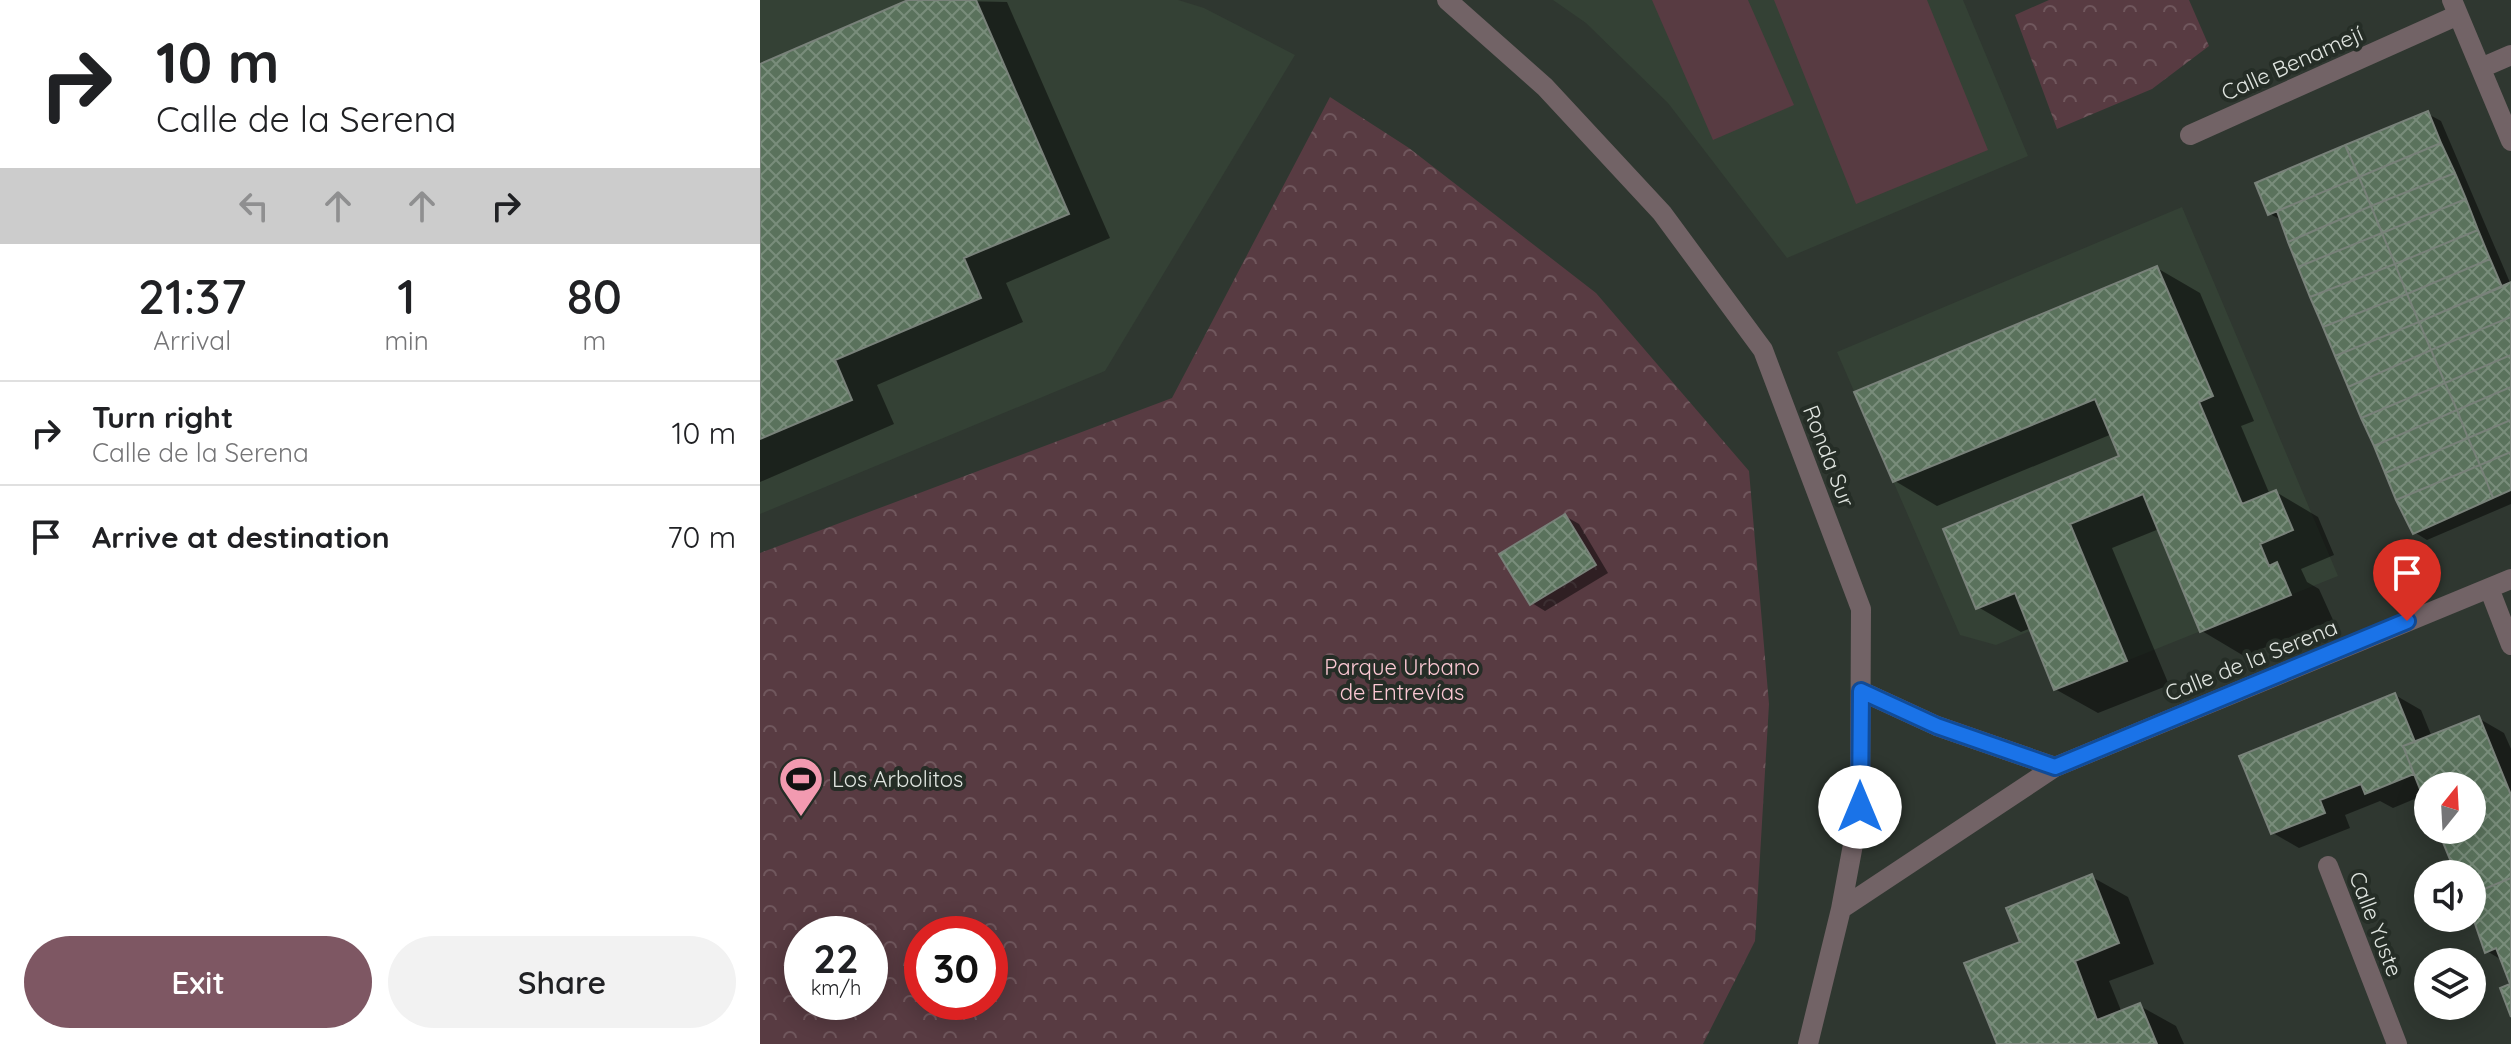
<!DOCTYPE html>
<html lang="en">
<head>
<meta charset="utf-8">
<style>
  :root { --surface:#fff; --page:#f2f2f2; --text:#202124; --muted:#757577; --line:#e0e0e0; --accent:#7e5763 }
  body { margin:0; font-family:Quicksand,sans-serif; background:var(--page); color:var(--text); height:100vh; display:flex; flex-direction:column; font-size:30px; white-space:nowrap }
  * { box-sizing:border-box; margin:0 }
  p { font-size:26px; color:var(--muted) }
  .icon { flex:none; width:44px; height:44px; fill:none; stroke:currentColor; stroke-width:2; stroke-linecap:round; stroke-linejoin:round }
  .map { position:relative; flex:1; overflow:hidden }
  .drawer { display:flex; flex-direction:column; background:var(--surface); width:760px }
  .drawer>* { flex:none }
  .top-card { background:#fff; color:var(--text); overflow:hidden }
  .needle { width:52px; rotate:18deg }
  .tools { position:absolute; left:1654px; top:772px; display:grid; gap:16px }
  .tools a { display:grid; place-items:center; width:72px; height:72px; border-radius:50%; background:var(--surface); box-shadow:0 4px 20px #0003; font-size:40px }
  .speed { position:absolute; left:24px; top:916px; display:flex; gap:16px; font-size:40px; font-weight:700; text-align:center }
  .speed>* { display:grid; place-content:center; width:104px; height:104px; border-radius:50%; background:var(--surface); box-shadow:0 4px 20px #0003; line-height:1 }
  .speed small { font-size:20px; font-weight:400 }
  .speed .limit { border:12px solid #d22; background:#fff; color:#111 }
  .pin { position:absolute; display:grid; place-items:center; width:68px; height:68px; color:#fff; margin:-82px -34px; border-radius:50% 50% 50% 0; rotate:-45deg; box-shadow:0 0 8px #0007 }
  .pin .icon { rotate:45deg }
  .me { position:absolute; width:88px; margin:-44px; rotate:0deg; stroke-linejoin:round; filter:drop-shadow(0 0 6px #0008) }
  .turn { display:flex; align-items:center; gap:28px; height:168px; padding:0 24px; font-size:36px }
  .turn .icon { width:104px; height:104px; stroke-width:2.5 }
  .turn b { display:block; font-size:56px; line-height:68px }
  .lanes { display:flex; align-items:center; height:76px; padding:0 24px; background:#0003; justify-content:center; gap:40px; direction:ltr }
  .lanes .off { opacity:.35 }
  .eta { display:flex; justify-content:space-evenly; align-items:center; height:136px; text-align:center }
  .eta b { font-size:48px; font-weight:600; line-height:56px }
  .button { display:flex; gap:16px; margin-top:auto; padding:16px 24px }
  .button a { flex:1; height:92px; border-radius:48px; background:var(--accent); color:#fff; font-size:32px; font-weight:600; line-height:92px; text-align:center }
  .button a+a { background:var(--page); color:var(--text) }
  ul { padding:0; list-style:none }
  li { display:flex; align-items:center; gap:24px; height:104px; padding:0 24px; border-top:2px solid var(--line) }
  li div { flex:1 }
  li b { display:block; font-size:30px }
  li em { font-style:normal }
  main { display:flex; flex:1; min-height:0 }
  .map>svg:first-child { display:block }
  .built { fill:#344135 }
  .grass { fill:#583b42 }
  .park { fill:url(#park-crowns); fill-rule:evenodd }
  .shadow { fill:#0007 }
  .building { fill:url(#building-cross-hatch); stroke:#79827a; stroke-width:2 }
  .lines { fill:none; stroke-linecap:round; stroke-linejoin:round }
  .lane { stroke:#726366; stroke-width:20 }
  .street { stroke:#726366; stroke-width:20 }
  .route-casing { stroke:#114b97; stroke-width:20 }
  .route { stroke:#1a73e8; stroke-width:14 }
  .labels { text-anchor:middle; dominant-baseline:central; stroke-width:8; stroke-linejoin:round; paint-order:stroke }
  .street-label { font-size:22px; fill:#e0e5e0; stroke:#252d26 }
  .park-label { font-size:22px; fill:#fbc8d3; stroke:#252d26 }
  .poi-label { font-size:22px; fill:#e0e5e0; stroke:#252d26; text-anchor:start }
</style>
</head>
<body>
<main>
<section class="drawer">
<div class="top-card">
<div class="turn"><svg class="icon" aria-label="right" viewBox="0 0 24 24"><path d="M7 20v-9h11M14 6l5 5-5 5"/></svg><div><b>10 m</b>Calle de la Serena</div></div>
<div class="lanes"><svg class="icon off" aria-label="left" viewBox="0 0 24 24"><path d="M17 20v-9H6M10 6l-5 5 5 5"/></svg><svg class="icon off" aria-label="ahead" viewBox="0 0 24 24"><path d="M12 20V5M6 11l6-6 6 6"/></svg><svg class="icon off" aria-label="ahead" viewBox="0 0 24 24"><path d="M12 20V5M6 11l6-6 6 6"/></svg><svg class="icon" aria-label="right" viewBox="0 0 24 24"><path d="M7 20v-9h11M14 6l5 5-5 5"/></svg></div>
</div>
<div class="eta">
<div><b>21:37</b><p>Arrival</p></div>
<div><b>1</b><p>min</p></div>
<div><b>80</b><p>m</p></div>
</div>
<ul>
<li><svg class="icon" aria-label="right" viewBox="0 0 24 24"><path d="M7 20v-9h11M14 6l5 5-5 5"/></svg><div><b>Turn right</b><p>Calle de la Serena</p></div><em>10 m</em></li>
<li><svg class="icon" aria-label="arrive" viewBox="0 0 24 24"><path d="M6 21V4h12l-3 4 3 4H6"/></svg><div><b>Arrive at destination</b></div><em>70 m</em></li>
</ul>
<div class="button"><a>Exit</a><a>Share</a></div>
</section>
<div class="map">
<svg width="1751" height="1044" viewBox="0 0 1751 1044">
  <defs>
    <pattern id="park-crowns" width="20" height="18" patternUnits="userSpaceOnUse" patternTransform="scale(2)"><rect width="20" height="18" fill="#583b42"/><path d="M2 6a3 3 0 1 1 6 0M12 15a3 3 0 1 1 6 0" fill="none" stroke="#70575d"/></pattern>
    <pattern id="building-cross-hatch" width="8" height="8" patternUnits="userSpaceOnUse" patternTransform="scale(2)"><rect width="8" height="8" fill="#5a725c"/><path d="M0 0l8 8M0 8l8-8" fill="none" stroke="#798d7b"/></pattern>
  </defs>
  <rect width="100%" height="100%" fill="#2f3730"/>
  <!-- built -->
  <path class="built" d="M 0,0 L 418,0 L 444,8 L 535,55 L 345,371 L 0,514 Z
    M 793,0 L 1203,0 L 1268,156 L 1027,258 L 908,103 L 826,23 Z
    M 1422,207 L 1578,576 L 1294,690 L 1270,631 L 1236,645 L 1200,635 L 1077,352 Z"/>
  <!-- grass -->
  <path class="grass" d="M 892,0 L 988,0 L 1034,105 L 953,140 Z
    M 1014,0 L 1167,0 L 1228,150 L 1096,204 Z"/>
  <!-- park -->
  <path class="park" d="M 1289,0 L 1429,0 L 1449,46 L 1392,89 L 1297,129 L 1255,15 Z
    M 570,97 L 649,148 L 836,293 L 989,471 L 1009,704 L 995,941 L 943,1044 L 0,1044 L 0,553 L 412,398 ZM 42,934 L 110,934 L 110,1002 L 42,1002 ZM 162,934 L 230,934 L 230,1002 L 162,1002 Z"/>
  <!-- shadow -->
  <path class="shadow" d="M 153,0 L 247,2 L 350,238 L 246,283 L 263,322 L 117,385 L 134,424 L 0,482 L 0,66 Z
    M 1668,114 L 1681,121 L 1751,285 L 1751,504 L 1667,540 L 1654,532 L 1523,221 L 1510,214 Z
    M 1397,268 L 1440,293 L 1494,421 L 1481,426 L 1510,495 L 1516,492 L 1558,517 L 1574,555 L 1541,569 L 1547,582 L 1559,589 L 1573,620 L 1484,656 L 1442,631 L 1399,529 L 1352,548 L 1409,685 L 1338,713 L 1295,689 L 1271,628 L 1261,632 L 1218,607 L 1362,457 L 1352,434 L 1177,506 L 1135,481 Z
    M 805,516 L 819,524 L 848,573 L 785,611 L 772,603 Z
    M 1635,695 L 1661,710 L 1672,737 L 1718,718 L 1744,733 L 1751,749 L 1751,981 L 1743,961 L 1727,951 L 1712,913 L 1712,874 L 1697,874 L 1691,830 L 1712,830 L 1712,786 L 1668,786 L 1668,804 L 1664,795 L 1633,808 L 1620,801 L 1585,815 L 1590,828 L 1539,848 L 1513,833 Z
    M 1332,877 L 1368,897 L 1394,964 L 1349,981 L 1362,1013 L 1380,1006 L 1416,1026 L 1424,1044 L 1239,1044 L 1262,943 Z"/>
  <!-- building -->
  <path class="building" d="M 148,0 L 216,0 L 309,214 L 204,258 L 221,298 L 75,360 L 92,400 L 0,439 L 0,64 Z
    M 1668,111 L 1681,143 L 1599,177 L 1585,145 Z
    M 1681,143 L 1695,173 L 1611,206 L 1599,177 Z
    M 1585,145 L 1599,177 L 1508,215 L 1495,183 Z
    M 1695,173 L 1706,199 L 1622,233 L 1611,206 Z
    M 1599,177 L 1611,206 L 1528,242 L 1517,211 Z
    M 1706,199 L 1718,230 L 1635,264 L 1622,233 Z
    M 1611,206 L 1622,233 L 1538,267 L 1528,242 Z
    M 1718,230 L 1730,259 L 1647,294 L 1635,264 Z
    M 1622,233 L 1635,264 L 1550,297 L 1538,267 Z
    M 1730,259 L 1742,287 L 1659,322 L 1647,294 Z
    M 1635,264 L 1647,294 L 1563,327 L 1550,297 Z
    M 1397,266 L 1453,396 L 1439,402 L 1482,504 L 1516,490 L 1533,530 L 1500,544 L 1509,566 L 1517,562 L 1531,595 L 1440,632 L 1383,494 L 1310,524 L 1367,661 L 1294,690 L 1255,593 L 1216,609 L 1183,529 L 1359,456 L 1335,399 L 1133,482 L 1094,392 Z
    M 1751,282 L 1751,317 L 1671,350 L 1659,322 Z
    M 1647,294 L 1659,322 L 1575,356 L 1563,327 Z
    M 1751,317 L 1751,355 L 1685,383 L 1671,350 Z
    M 1659,322 L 1671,350 L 1588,387 L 1575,356 Z
    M 1671,350 L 1685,383 L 1601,418 L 1588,387 Z
    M 1751,355 L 1751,387 L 1697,410 L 1685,383 Z
    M 1685,383 L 1697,410 L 1614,446 L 1601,418 Z
    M 1751,387 L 1751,420 L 1708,438 L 1697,410 Z
    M 1697,410 L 1708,438 L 1625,473 L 1614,446 Z
    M 1751,420 L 1751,452 L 1720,465 L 1708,438 Z
    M 1708,438 L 1720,465 L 1636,500 L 1625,473 Z
    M 1751,452 L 1751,490 L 1733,498 L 1720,465 Z
    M 1720,465 L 1733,498 L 1653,534 L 1636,500 Z
    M 805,514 L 836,565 L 770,605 L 739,554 Z
    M 1635,693 L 1655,742 L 1643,746 L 1654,774 L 1605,794 L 1601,784 L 1560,800 L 1565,813 L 1511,834 L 1479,756 Z
    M 1719,716 L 1751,795 L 1751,878 L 1712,894 L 1712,874 L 1696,874 L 1682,840 L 1691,836 L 1689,830 L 1712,830 L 1712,786 L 1668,786 L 1667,807 L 1643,746 Z
    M 1332,874 L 1359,943 L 1315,961 L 1337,1020 L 1380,1003 L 1397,1044 L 1237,1044 L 1204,963 L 1260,942 L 1246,908 Z
    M 1751,878 L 1751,1017 L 1740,988 L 1750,984 L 1736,948 L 1725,953 L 1712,915 L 1712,894 Z"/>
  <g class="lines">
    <!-- lane -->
    <path class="lane" d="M 1568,866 L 1637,1044"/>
    <!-- street -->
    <path class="street" d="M 687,0 L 785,87 L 902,213 L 1003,350 L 1101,609 L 1100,807 L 1081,909 L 1048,1044
      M 1692,0 L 1751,141
      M 1721,68 L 1751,55
      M 1430,135 L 1698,15
      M 1729,588 L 1751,645
      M 1101,691 L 1177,726 L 1295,767
      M 1081,909 L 1295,767 L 1751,579"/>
  </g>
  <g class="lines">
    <!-- route casing -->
    <g class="route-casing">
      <path id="route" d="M 1100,807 L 1101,691 L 1177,726 L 1295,767 L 1647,621"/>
    </g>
    <!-- route -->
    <use href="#route" class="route"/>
  </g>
  <!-- icons -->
  <defs>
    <g id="stadium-pin" transform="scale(2.3)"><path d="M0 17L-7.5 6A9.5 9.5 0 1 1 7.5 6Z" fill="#f29ab0" stroke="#252d26"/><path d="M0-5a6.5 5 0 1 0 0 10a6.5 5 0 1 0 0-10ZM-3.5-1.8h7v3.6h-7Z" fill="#111"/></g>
  </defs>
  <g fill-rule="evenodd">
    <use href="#stadium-pin" x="41" y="779"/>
  </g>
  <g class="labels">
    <!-- street labels -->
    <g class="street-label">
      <text transform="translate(1532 63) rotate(-24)">Calle Benamejí</text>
      <text transform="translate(1069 456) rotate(69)">Ronda Sur</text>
      <text transform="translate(1491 660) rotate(-22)">Calle de la Serena</text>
      <text transform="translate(1616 924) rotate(69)">Calle Yuste</text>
    </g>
    <!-- park labels -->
    <g class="park-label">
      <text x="642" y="667">Parque Urbano<tspan x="642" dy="25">de Entrevías</tspan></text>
    </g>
    <!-- poi labels -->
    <g class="poi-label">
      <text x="72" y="779">Los Arbolitos</text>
    </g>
  </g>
</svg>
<div class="tools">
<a><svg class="needle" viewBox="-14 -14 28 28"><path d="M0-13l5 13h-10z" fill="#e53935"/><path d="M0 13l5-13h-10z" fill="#757577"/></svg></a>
<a><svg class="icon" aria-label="sound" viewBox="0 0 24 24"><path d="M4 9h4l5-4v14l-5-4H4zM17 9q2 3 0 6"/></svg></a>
<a><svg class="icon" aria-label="layers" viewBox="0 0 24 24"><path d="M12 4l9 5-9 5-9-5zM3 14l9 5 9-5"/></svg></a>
</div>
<div class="speed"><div>22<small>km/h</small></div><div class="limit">30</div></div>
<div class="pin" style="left:1647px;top:621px;background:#d93025"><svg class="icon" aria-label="arrive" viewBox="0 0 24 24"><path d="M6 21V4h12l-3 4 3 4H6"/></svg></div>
<svg class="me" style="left:1100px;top:807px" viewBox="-20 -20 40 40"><circle r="19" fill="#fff"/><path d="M0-13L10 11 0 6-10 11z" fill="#1a73e8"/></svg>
</div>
</main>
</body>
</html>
